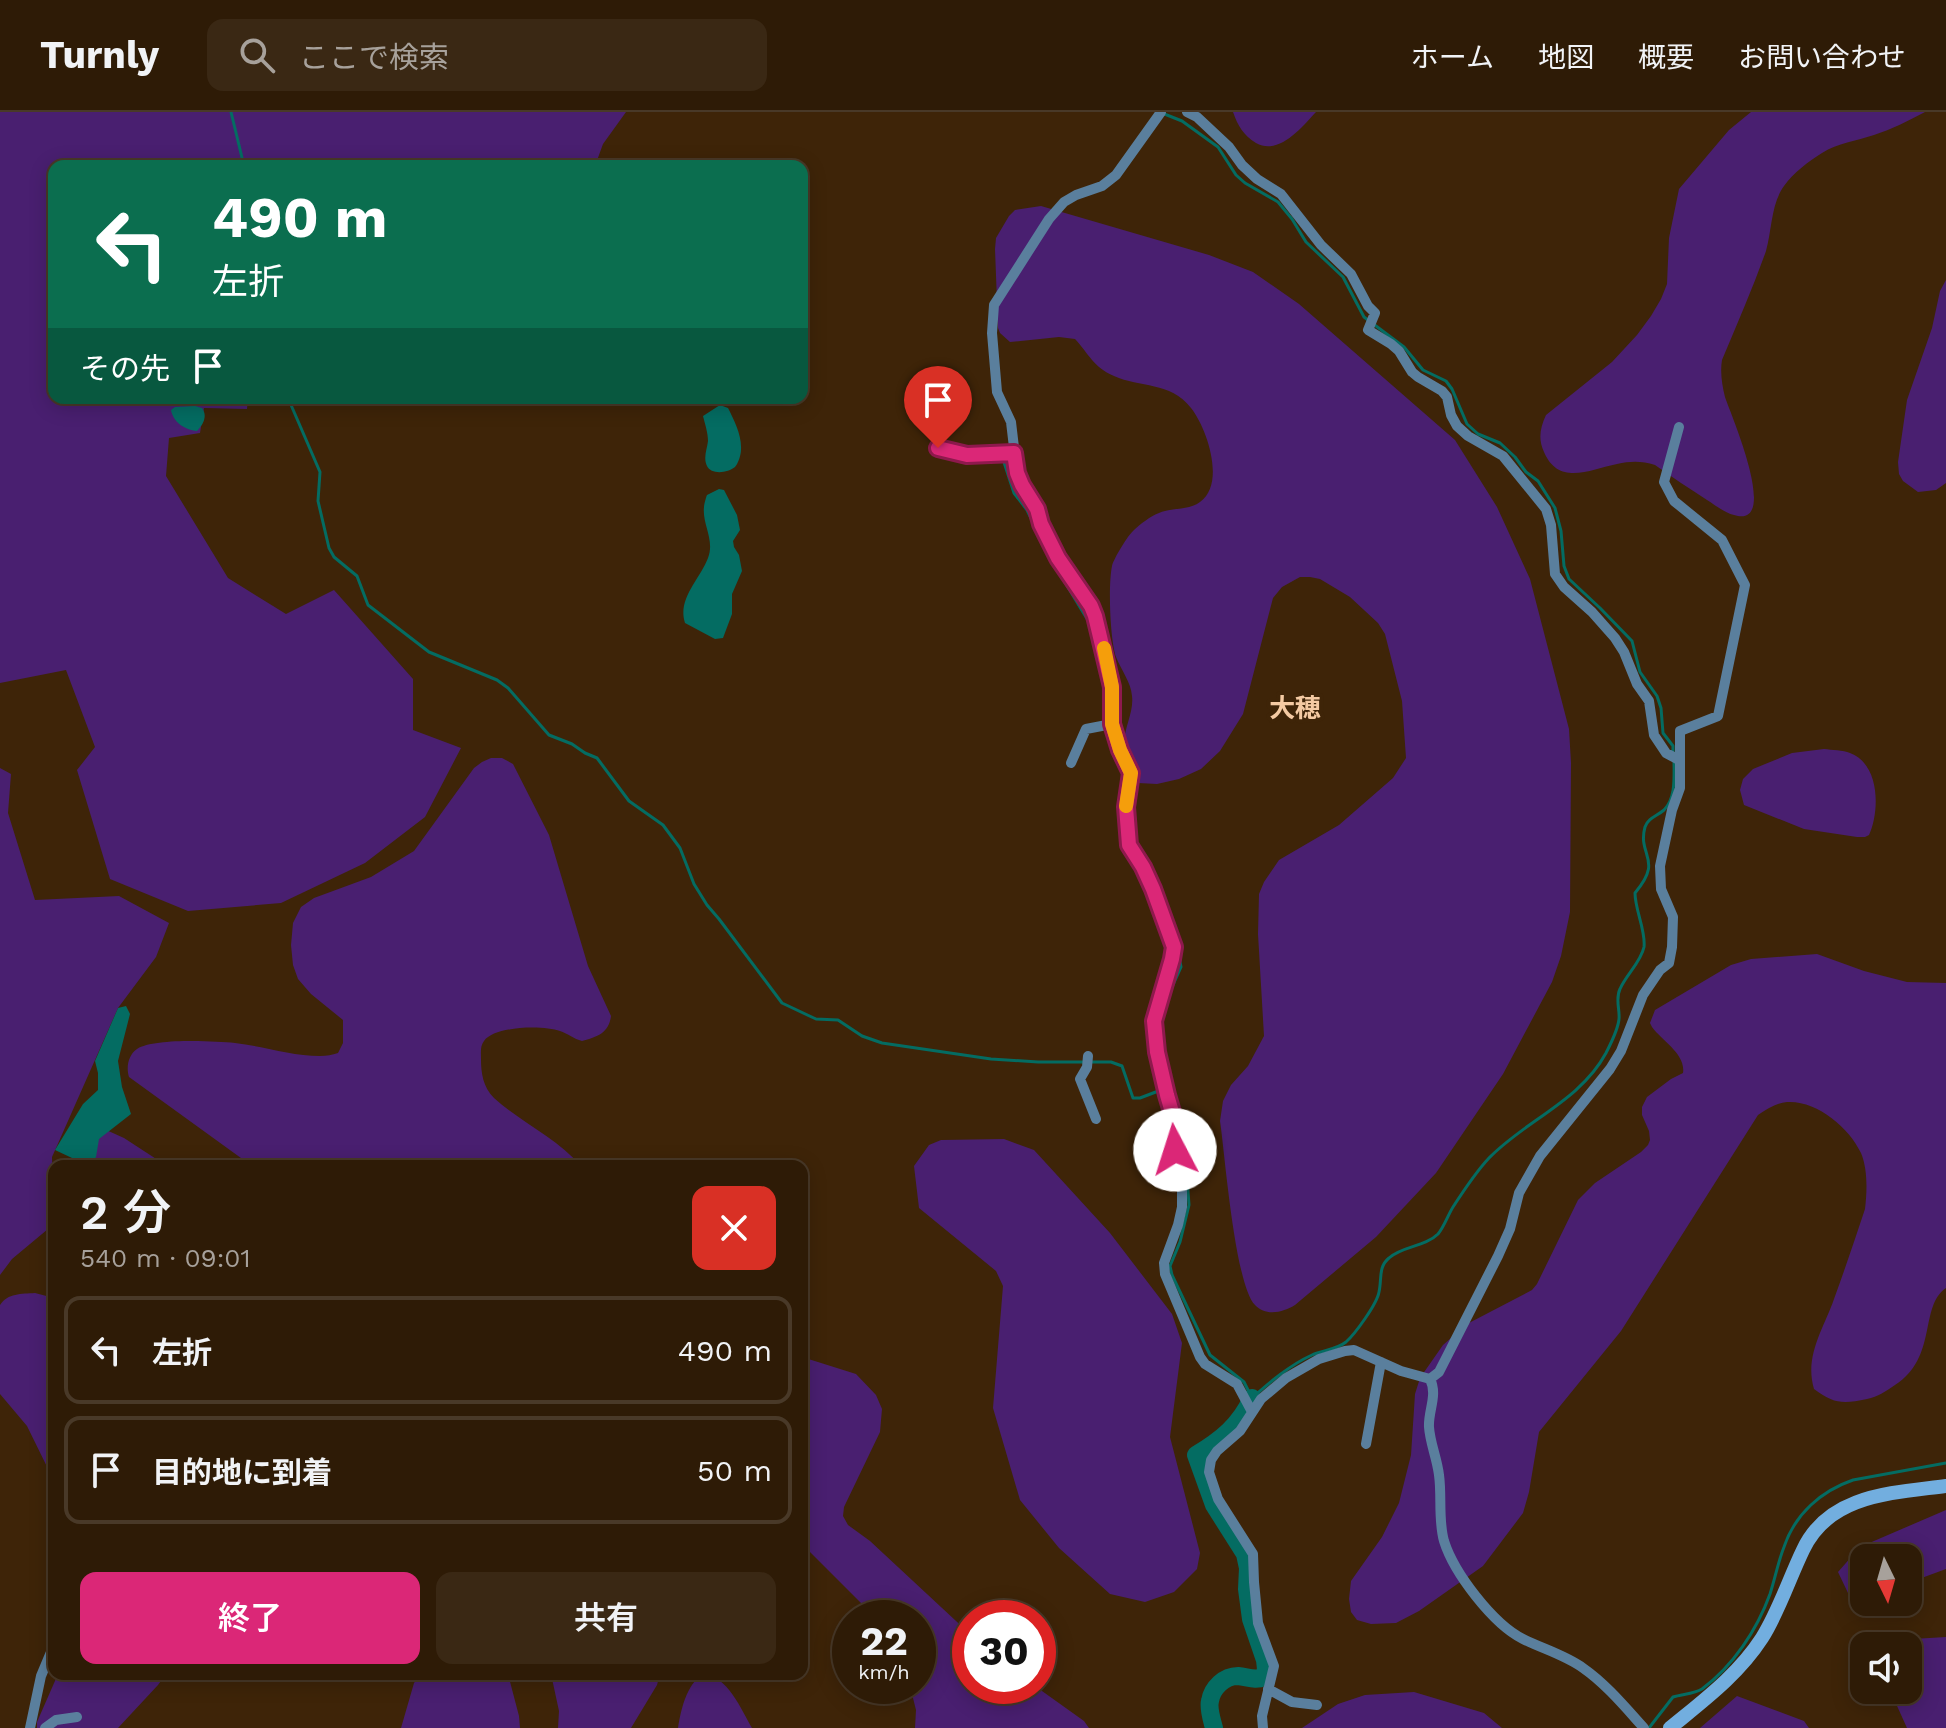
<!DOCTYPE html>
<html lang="ja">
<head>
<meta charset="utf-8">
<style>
  :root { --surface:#2e1b06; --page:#3a2814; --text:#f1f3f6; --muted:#a7a19b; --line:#493928; --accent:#db2777 }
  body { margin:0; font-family:"Work Sans","Noto Sans JP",sans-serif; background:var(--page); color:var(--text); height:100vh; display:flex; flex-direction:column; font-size:30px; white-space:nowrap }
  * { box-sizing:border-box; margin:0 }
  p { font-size:26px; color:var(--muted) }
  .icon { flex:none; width:44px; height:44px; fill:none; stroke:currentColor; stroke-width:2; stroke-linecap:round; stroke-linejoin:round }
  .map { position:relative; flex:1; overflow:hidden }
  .sheet { position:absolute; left:48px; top:1048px; width:760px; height:520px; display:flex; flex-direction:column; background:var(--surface); border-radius:16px; box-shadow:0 4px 20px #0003,0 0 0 2px var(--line) }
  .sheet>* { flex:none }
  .hud { position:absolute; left:48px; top:48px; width:760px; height:244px; border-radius:16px; box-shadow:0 4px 20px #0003,0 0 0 2px var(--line); background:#0b6e4f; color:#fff; overflow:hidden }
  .needle { width:52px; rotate:175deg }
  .tools { position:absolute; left:1850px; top:1432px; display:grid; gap:16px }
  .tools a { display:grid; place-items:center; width:72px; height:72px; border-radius:16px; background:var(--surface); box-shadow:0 4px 20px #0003,0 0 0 2px var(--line); font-size:40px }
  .speed { position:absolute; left:832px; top:1488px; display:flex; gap:16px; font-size:40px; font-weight:700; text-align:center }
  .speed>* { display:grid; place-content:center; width:104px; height:104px; border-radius:50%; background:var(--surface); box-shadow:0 4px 20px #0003,0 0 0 2px var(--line); line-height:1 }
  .speed small { font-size:20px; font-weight:400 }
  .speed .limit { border:12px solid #d22; background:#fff; color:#111 }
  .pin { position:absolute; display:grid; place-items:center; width:68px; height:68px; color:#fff; margin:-82px -34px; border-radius:50% 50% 50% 0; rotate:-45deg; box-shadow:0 0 8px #0007 }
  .pin .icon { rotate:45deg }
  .me { position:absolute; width:88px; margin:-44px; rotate:355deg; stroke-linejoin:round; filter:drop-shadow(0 0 6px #0008) }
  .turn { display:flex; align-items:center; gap:28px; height:168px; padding:0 32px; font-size:36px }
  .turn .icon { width:104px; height:104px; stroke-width:2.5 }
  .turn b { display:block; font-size:56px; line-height:68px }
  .then { display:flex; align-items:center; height:76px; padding:0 32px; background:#0003; gap:16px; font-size:30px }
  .round { display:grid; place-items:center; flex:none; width:84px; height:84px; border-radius:16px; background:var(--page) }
  .head { display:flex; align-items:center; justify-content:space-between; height:136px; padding:0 32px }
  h1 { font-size:48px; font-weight:600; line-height:60px }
  .primary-button { display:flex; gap:16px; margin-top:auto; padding:16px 32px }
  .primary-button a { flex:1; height:92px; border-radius:16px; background:var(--accent); color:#fff; font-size:32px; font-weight:600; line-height:92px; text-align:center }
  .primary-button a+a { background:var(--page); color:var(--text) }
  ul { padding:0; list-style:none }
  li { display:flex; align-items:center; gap:24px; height:108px; margin:0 16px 12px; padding:0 16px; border:4px solid var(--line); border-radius:16px }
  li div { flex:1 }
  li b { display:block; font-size:30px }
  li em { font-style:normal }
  header { display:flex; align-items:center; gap:48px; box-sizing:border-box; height:112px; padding:0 40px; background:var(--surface); border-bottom:2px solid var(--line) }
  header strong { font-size:38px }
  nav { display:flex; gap:44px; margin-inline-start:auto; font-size:28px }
  .search { width:560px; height:72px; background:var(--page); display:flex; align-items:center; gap:20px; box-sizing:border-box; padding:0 28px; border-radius:16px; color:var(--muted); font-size:30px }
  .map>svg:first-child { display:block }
  .green { fill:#491f70 }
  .water { fill:#046c62 }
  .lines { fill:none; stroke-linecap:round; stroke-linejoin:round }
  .stream { stroke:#046c62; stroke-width:3 }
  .river { stroke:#046c62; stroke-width:18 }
  .street { stroke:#5a7f9d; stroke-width:10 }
  .secondary { stroke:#72aedf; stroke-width:14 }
  .route-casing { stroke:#8e194d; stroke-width:20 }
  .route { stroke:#db2777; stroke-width:14 }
  .slow { stroke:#f59e0b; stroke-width:14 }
  .labels { text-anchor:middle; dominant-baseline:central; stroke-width:8; stroke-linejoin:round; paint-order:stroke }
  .quarter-label { font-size:26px; font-weight:bold; fill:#f4caa3; stroke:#3e2408 }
</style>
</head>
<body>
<header>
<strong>Turnly</strong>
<div class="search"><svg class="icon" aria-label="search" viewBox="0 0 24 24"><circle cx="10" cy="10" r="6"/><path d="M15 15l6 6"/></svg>ここで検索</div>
<nav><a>ホーム</a><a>地図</a><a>概要</a><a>お問い合わせ</a></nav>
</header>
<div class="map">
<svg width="1946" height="1616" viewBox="0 0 1946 1616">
  <rect width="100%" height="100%" fill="#3e2408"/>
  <!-- green -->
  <path class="green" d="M 0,0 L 626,0 L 603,32 L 595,54 L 54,54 L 54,286 L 248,286 L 247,297 L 204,296 L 200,321 L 169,326 L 166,364 L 228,466 L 286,502 L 334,478 L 413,567 L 413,618 L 461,636 L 425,705 L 365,751 L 281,791 L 188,799 L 110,767 L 77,658 L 95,635 L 66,558 L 0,571 Z
    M 1233,0 L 1316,0 C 1302,15 1279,44 1256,31 C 1243,23 1238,14 1233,0 Z
    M 1751,0 L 1925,0 C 1908,9 1892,17 1874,23 C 1856,29 1838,31 1822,41 C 1809,49 1793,61 1784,74 C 1771,92 1772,118 1766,139 C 1753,176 1737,212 1722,248 C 1720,260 1722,273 1725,285 C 1729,298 1782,418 1734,403 C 1725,401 1715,393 1707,388 C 1690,377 1672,365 1655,353 C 1642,349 1631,349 1617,352 C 1591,357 1559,375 1544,340 C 1538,327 1540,316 1546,303 L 1612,250 L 1637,223 L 1651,204 L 1661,187 L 1667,172 L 1669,126 L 1679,77 L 1729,18 Z
    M 1041,94 L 1209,143 L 1253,160 L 1299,192 L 1455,328 L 1497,395 L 1530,467 L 1569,617 L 1571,651 L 1570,800 L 1561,844 L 1552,870 L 1503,962 L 1436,1061 L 1376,1125 L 1295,1193 C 1284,1200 1266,1205 1255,1193 C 1235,1173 1225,1043 1220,1009 L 1223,989 L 1231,973 L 1248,954 L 1264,924 L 1258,822 L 1259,782 L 1264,770 L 1279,748 L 1339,713 L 1393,666 L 1406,646 L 1402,589 L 1385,522 L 1378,511 L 1350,485 L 1320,467 L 1310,465 L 1300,465 L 1282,475 L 1273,486 L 1243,602 L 1220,639 L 1201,657 L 1179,667 L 1157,672 L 1138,671 L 1131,668 C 1129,657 1124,644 1124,632 C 1124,616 1134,600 1132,584 C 1131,570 1121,558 1116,545 C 1110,527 1108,473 1112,454 C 1114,446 1128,423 1134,418 C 1140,412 1151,404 1159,401 C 1172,395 1188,399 1200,390 C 1226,372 1207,316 1191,296 C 1170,269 1140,276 1114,264 C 1093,255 1089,242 1075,227 L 1059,225 L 1010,230 L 1000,221 L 998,216 L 995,137 L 996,126 L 1009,104 L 1015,98 Z
    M 1946,168 L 1946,371 L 1936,378 L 1918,380 L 1903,369 L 1899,362 L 1898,350 L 1907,288 L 1932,216 L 1940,179 Z
    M 1824,637 C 1832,638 1843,638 1850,641 C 1880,652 1880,699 1869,723 L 1865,725 L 1857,725 L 1804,717 L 1744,693 L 1740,678 L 1743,667 L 1753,657 L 1792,641 Z
    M 491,646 L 502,646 L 513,652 L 549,723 L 588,854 L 611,904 C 609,921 597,925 582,929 C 574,927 567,921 560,919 C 543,913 494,914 484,929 C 480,934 481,941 481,947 C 481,961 483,975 494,986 C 522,1011 557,1026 581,1054 L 252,1054 L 129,965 C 126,956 128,943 137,937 C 154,926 213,929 235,931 C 263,934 291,944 320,944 C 327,944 332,943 338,941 L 343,931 L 343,908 L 311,882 L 298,867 L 293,853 L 291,833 L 293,811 L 301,795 L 314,786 L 371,765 L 414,739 L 474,656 L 482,650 Z
    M 0,656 L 11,662 L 8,701 L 35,788 L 119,784 L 169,811 L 156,845 L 118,896 L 52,1045 L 54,1112 L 12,1147 L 0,1163 Z
    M 1817,842 L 1864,859 L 1907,870 L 1946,871 L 1946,1176 C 1919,1194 1938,1246 1895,1273 C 1886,1279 1878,1285 1867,1287 C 1843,1292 1834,1292 1814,1277 C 1804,1244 1824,1216 1834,1187 C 1845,1157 1855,1127 1865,1097 C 1867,1080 1868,1058 1861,1041 C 1849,1015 1816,988 1787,990 C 1776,991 1767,997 1758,1003 L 1621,1219 L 1539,1320 L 1529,1380 L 1523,1401 L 1483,1454 L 1419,1499 L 1396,1511 L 1371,1512 L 1357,1508 L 1351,1500 L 1349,1487 L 1351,1469 L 1382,1425 L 1399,1391 L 1411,1343 L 1415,1282 L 1420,1266 L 1443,1233 L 1467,1212 L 1532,1178 L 1537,1172 L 1578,1088 L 1595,1071 L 1641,1040 L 1648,1033 L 1650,1028 L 1649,1019 L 1642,1003 L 1642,995 L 1647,985 L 1671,967 L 1683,961 C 1686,942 1662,929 1652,915 L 1650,911 L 1655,898 L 1731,853 L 1751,847 Z
    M 104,1017 L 124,1026 L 167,1054 L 84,1054 L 80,1049 Z
    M 1004,1027 L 1034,1038 L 1110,1121 L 1172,1202 L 1182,1231 L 1170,1325 L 1200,1441 L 1197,1457 L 1174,1480 L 1145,1490 L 1110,1482 L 1059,1436 L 1020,1388 L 993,1296 L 1003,1174 L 996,1159 L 919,1096 L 914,1054 L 929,1033 L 941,1028 Z
    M 35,1181 L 54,1186 L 54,1369 L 27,1314 L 0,1282 L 0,1193 C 8,1181 21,1182 35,1181 Z
    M 802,1245 L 856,1262 L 876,1283 L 882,1297 L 880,1320 L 844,1395 L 843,1404 L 848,1413 L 870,1429 L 970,1522 L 970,1574 L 1035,1574 L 1084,1609 L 1089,1616 L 915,1616 L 916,1598 L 910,1574 L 918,1574 L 918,1506 L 876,1506 L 802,1432 Z
    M 1946,1398 L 1946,1457 L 1908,1471 L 1908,1446 L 1864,1446 L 1864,1479 L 1848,1481 L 1838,1460 L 1860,1435 Z
    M 1946,1525 L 1946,1616 L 1907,1616 L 1893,1585 L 1885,1578 L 1908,1578 L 1908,1534 L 1891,1534 L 1896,1528 Z
    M 58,1562 L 166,1562 L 158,1573 L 118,1616 L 37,1616 L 37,1610 Z
    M 421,1562 L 508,1562 L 519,1604 L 520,1616 L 401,1616 L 414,1571 Z
    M 551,1562 L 660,1562 L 657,1573 L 631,1616 L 558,1616 L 559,1599 Z
    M 703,1562 C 727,1563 741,1597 752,1616 L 678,1616 C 681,1598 686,1573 703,1562 Z
    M 1414,1580 L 1484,1601 L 1502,1616 L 1302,1616 L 1338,1592 L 1365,1583 Z
    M 1737,1584 L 1804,1609 L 1809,1616 L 1700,1616 Z"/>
  <!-- water -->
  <path class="water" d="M 720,293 L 728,296 C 734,308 742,323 741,338 C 741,343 738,352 735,355 C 728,361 711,363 707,354 C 703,346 707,337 708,329 C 708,321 705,312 703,304 Z
    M 195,294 L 202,296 C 208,304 203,313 197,319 C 185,318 173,310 171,298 L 175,295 Z
    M 719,377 L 724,378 L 737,403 L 740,418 L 733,429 L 734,435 L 739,443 L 742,459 L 732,482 L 732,502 L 723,526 L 715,527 L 685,511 C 677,487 700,467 708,446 C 715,428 702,412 704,395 C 704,393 706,385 707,383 Z
    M 126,894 L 130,902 L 118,949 L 122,975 L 131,1002 L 99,1027 L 96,1045 L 89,1054 L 55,1038 L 83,992 L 98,978 L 98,961 L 95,949 L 118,896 Z"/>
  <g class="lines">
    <!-- stream -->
    <path class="stream" d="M 231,0 L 244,54
      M 1162,1 L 1182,9 L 1218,35 L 1236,63 L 1245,71 L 1278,90 L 1292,107 L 1306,130 L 1343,165 L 1364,205 L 1404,235 L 1423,258 L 1446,269 L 1452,277 L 1467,312 L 1478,322 L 1500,331 L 1515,345 L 1526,360 L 1538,369 L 1555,396 L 1561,419 L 1564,454 L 1569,467 L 1600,496 L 1632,529 L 1640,560 L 1657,584 L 1661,596 L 1663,621 L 1673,634 L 1673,641
      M 288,286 L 320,360 L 318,389 L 329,436 L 334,445 L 357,464 L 368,493 L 429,540 L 497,568 L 508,576 L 549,623 L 572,632 L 585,641 L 597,646 L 629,689 L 663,713 L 680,736 L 694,772 L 707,793 L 719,807 L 782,891 L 816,907 L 838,908 L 862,924 L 882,931 L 991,947 L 1038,950 L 1111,950 L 1122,954 L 1133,986 L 1140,986 L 1161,978
      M 1002,344 L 1014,381 L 1027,398 L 1049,444 L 1092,515 L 1102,552
      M 1105,567 L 1106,609
      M 1178,839 L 1181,855 L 1169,882 L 1160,916 L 1171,974 L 1182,1012 L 1182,1041 L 1187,1065 L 1189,1093 L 1180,1130 L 1170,1154 L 1172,1163 L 1210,1243 L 1244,1270 L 1252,1286 C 1270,1270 1290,1253 1312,1243 C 1323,1238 1336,1238 1346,1230 C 1355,1222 1377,1192 1379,1180 C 1382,1167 1378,1155 1389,1146 C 1402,1134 1425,1135 1438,1122 C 1444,1115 1448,1103 1453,1095 C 1464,1078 1475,1061 1489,1046 C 1526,1008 1580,989 1606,941 C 1611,931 1618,918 1619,907 C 1620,897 1615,887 1620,877 C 1626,863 1641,850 1644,835 C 1646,819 1635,798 1635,781 C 1664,747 1637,744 1645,715 C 1648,706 1657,704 1664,698 C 1676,686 1674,665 1674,649
      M 1649,1616 L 1673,1585 C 1682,1582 1694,1582 1702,1577 C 1733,1554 1757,1518 1770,1482 C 1775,1467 1778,1450 1784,1435 C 1795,1402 1821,1379 1853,1368 L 1946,1351"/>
    <!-- river -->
    <path class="river" d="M 1214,1616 C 1212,1608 1208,1597 1210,1589 C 1212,1576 1224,1564 1238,1564 C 1248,1565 1255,1569 1264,1565 L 1266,1557 L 1265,1548 L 1251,1507 L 1247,1477 L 1248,1456 L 1245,1442 L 1214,1393 L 1196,1343 C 1221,1328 1240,1313 1252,1286"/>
    <!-- street -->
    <path class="street" d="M 1161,0 L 1116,63 L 1102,74 L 1076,83 L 1064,90 L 1049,107 L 994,193 L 992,221 L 997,280 L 1011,310 L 1017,361 L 1022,373 L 1037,397 L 1041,412 L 1058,446 L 1091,494 L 1098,512 L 1112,575 L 1112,612 L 1131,661 L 1126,695 L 1129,733 L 1143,755 L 1153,777 L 1174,835 L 1172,847 L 1154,909 L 1157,940 L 1167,983 L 1176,1014 L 1175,1038 L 1182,1076 L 1182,1095 L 1178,1113 L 1164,1151 L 1165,1162 L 1200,1245 L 1205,1252 L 1237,1272 L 1252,1300
      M 1187,0 L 1197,5 L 1229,35 L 1242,53 L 1257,67 L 1281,82 L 1321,133 L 1351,162 L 1368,194 L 1375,201 L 1368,218 L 1391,232 L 1399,239 L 1412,260 L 1418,265 L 1442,279 L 1447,285 L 1451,303 L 1457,314 L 1468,324 L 1503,344 L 1546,397 L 1551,413 L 1555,462 L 1564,475 L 1592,500 L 1615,526 L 1624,540 L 1637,572 L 1649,589 L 1654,623 L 1666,641 L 1679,648
      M 938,336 L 967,343 L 1014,341
      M 1071,651 L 1086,617 L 1112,612
      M 1088,944 L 1087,955 L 1080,967 L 1096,1007
      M 1430,1267 C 1438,1283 1428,1299 1429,1315 C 1430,1331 1437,1346 1439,1363 C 1442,1384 1438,1408 1444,1429 C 1454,1461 1493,1512 1523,1527 C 1543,1537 1565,1543 1583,1556 C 1606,1572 1625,1595 1644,1616
      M 1366,1332 L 1381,1250
      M 1268,1577 L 1292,1590 L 1317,1593
      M 30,1616 L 41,1564 L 54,1533
      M 45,1616 L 56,1608 L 77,1605
      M 1263,1616 L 1262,1604 L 1274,1554 L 1258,1511 L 1254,1470 L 1253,1442 L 1218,1387 L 1209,1360 L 1211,1348 L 1217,1339 L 1240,1319 L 1261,1287 L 1286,1266 L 1319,1247 L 1345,1239 L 1354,1238 L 1401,1259 L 1430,1267 L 1439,1260 L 1498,1144 L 1510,1117 L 1519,1081 L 1540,1044 L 1610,957 L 1621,939 L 1643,883 L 1660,858 L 1669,851 L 1672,835 L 1673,805 L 1661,777 L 1660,754 L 1672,698 L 1680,676 L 1680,619 L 1718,604 L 1745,473 L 1722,428 L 1674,389 L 1664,370 L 1679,315"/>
    <!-- secondary -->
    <path class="secondary" d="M 1670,1616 C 1704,1588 1738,1563 1762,1526 C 1779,1499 1789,1467 1803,1438 C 1829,1382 1893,1381 1946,1374"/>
  </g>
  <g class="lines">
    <!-- route casing -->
    <g class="route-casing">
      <path id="route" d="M 938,336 L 967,343 L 1014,341 L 1017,361 L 1022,373 L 1037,397 L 1041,412 L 1058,446 L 1091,494 L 1095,504 L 1112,575 L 1112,612 L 1120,638 L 1131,661 L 1126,695 L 1129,733 L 1143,755 L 1153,777 L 1174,835 L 1172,847 L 1154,909 L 1157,940 L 1167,983 L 1176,1014 L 1175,1038"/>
    </g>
    <!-- route -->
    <use href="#route" class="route"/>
    <!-- slow -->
    <path class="slow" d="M 1104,536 L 1112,575 L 1112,612 L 1120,638 L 1131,661 L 1126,694"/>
  </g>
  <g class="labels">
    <!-- quarter labels -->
    <g class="quarter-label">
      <text x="1295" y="596">大穂</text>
    </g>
  </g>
</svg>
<div class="tools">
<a><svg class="needle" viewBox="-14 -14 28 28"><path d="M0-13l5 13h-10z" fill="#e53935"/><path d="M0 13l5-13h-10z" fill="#a7a19b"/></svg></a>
<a><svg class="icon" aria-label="sound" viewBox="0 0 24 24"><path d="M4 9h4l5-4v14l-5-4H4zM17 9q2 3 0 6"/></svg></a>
</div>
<div class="speed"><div>22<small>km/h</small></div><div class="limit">30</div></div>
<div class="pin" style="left:938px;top:336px;background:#d93025"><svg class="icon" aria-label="arrive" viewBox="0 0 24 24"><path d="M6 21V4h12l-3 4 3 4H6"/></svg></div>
<svg class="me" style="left:1175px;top:1038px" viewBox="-20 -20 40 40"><circle r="19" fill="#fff"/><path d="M0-13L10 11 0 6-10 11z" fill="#db2777"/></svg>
<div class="hud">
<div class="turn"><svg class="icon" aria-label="left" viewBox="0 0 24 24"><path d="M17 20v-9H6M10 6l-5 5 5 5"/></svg><div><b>490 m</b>左折</div></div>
<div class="then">その先<svg class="icon" aria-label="arrive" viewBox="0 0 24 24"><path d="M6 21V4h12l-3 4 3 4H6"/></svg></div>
</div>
<section class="sheet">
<div class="head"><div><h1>2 分</h1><p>540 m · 09:01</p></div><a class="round" style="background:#d93025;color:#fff"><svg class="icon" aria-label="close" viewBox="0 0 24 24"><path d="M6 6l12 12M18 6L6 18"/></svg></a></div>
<ul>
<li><svg class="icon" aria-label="left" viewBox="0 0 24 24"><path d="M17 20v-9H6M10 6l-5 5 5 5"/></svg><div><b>左折</b></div><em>490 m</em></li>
<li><svg class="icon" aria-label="arrive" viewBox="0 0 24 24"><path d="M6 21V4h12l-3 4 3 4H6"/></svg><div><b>目的地に到着</b></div><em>50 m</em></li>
</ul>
<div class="primary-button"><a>終了</a><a>共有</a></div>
</section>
</div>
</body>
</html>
